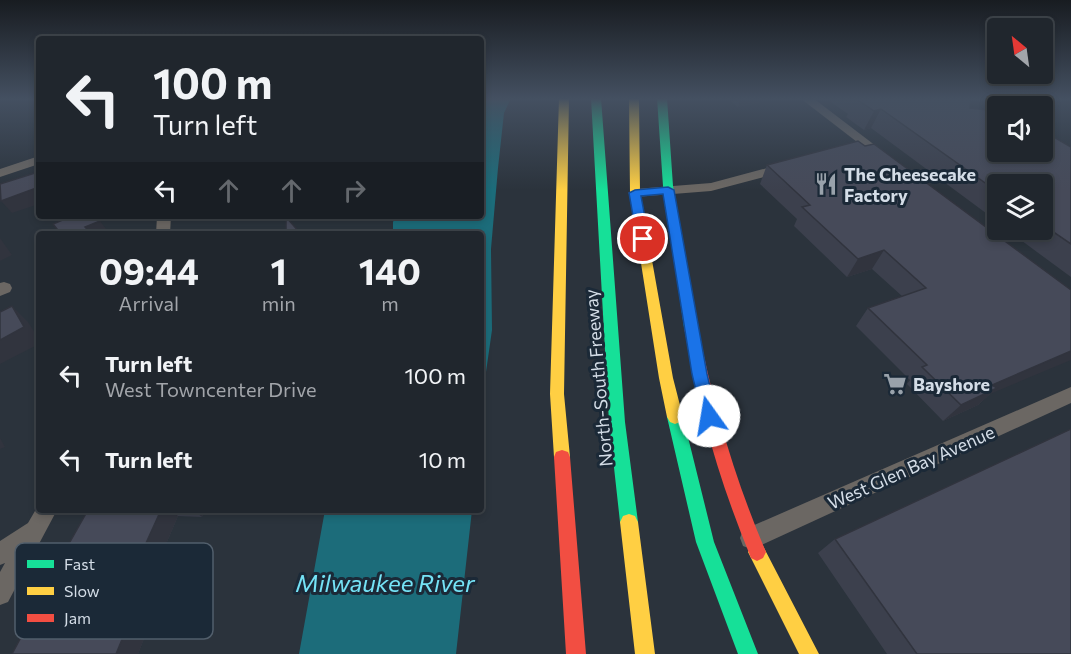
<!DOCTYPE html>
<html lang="en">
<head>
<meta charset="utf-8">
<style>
  :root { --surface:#20262d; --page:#2d3239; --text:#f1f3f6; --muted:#a2a5aa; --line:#3d4349 }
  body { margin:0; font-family:Commissioner,sans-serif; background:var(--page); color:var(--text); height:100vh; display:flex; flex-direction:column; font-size:22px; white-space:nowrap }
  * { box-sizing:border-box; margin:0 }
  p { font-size:20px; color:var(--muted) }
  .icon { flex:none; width:33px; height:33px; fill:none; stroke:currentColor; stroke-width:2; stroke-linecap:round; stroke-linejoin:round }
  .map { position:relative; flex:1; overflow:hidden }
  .panel { position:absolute; left:36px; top:231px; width:448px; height:282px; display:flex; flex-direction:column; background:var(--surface); border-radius:6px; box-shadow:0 3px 9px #0003,0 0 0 2px var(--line) }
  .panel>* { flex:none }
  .top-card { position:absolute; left:36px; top:36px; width:448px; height:183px; border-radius:6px; box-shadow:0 3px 9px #0003,0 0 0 2px var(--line); background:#20262d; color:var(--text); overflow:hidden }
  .needle { width:39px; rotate:331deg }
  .controls { position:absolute; left:987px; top:18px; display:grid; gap:12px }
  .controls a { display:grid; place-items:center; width:66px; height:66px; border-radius:6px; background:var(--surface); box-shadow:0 3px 9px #0003,0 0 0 2px var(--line); font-size:30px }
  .pin { position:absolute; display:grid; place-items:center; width:51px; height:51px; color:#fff; margin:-26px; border:3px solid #fff; border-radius:50%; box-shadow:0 2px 6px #0007 }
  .me { position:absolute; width:66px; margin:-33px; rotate:347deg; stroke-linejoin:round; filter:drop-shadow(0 0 4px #0008) }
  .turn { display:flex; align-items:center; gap:21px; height:126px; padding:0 18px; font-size:27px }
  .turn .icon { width:78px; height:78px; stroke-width:2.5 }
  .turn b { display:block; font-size:42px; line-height:51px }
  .lanes { display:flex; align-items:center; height:57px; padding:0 18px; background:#0003; justify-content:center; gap:30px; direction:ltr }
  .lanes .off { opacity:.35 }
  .eta { display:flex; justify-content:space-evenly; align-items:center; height:102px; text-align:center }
  .eta b { font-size:36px; font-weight:700; line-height:42px }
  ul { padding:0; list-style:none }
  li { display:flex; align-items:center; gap:18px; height:84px; padding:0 18px }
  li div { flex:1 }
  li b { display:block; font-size:22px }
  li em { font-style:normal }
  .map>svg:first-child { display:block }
  .water { fill:#1c6c7a }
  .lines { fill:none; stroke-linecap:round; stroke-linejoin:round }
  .street { fill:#6b6763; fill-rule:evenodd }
  .fast { fill:#16e098; fill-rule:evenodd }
  .slow { fill:#ffcf43; fill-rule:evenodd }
  .jam { fill:#f24e42; fill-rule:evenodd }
  .wall { fill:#3c404d }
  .shaded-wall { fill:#31343e }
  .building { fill:#464a59; stroke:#31343e; stroke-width:1.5 }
  .route { fill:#1a73e8; stroke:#114b97; stroke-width:1.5 }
  .labels { text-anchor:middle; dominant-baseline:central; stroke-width:6; stroke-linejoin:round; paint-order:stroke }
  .poi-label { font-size:18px; font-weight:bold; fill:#d4dde7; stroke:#1b2937; text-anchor:start }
  .street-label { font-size:18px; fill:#d4dde7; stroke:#1b2937 }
  .near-water-label { font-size:24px; font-style:italic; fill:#75e3f6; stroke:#1b2937 }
  .key { fill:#1b2937; stroke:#525f6c; stroke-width:1.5 }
  .key-label { font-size:16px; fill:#d4dde7 }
</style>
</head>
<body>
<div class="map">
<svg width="1071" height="654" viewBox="0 0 1071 654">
  <rect width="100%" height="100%" fill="#2b333c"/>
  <!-- water -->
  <path class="water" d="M 482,98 L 511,98 L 504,113 L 498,168 L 491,249 L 492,330 L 482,400 L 482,234 L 393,234 L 393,222 L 396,216 L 482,216 Z
    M 325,510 L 472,510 L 456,654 L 299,654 Z"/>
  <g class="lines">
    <!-- street -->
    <path class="street" d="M 800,98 L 813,98 L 893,159 L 891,162 L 883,162 Z
      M 39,156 L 39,164 L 0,177 L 0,169 Z
      M 786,163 L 791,164 L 792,167 L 791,170 L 711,191 L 635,197 L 628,193 L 635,189 L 711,183 Z
      M 157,216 L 171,216 L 170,234 L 156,234 Z
      M 4,282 L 10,284 L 12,288 L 10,292 L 0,296 L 0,283 Z
      M 1071,387 L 1071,403 L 759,546 L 751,549 L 743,546 L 740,538 L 743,530 Z
      M 39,504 L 39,510 L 57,510 L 8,602 L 0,605 L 0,572 L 5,563 L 0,565 L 0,541 L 28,523 Z"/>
    <!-- fast -->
    <path class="fast" d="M 591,98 L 601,98 L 625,422 L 638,522 L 635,528 L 629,530 L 623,528 L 620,522 L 609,422 Z
      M 657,98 L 667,98 L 673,186 L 698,327 L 696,331 L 686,331 L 684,327 L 663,186 Z
      M 675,410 L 680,412 L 683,417 L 714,542 L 758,654 L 738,654 L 696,542 L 667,417 L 670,412 Z"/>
    <!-- slow -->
    <path class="slow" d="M 559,98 L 569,98 L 564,394 L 570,457 L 568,462 L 562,464 L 556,462 L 554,457 L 550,394 Z
      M 629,98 L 639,98 L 640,193 L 673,378 L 683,417 L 680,422 L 675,424 L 670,422 L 667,417 L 659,378 L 630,193 Z
      M 629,514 L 635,516 L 638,522 L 655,654 L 635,654 L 620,522 L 623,516 Z
      M 757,543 L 763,546 L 819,654 L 799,654 L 748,552 L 751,546 Z"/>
    <!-- jam -->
    <path class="jam" d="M 691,322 L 696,323 L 698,327 C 713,405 735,479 766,552 L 763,558 L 757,561 L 751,558 C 720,483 698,407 684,327 L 686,323 Z
      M 562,450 L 568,452 L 570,457 L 586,654 L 566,654 L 554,457 L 556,452 Z"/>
  </g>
  <!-- wall -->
  <path class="wall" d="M 727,98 L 778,98 L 738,107 Z
    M 825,98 L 971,98 L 970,108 L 1071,147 L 1071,277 L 1007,230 L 1042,230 L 1042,184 L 998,184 L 998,222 L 871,128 L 864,130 L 846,117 L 848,114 Z
    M 858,141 L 990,394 L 978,405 L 943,421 L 907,384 L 910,380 L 856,326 L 868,308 L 902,296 L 872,269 L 847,277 L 794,226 L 797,219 L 760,184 L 767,165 Z
    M 88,510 L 205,510 L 202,517 L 178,516 L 143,598 L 157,605 L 138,654 L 12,654 L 78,586 L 91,560 L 86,560 L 66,549 Z
    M 835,539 L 1071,654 L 887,654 L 818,553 Z"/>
  <!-- shaded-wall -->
  <path class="shaded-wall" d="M 741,98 L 778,98 L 738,107 Z
    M 881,109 L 871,128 L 864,130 L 874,111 Z
    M 39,187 L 39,204 L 12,213 L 1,201 Z
    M 100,221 L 109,233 L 91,234 L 85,227 Z
    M 0,238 L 12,255 L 0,261 Z
    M 884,250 L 872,269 L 847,277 L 858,259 Z
    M 12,306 L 28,322 L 39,339 L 39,344 L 0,364 L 0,340 Z
    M 1071,351 L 1071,360 L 990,394 L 978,405 L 943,421 L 961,405 L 992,385 Z
    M 0,438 L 5,447 L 0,449 Z
    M 161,510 L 171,510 L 178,516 L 143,598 L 157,605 L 138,654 L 116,654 L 122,596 Z
    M 193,510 L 205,510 L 202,517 Z"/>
  <!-- building -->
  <path class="building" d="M 855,98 L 971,98 L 970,108 L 998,111 L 998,152 L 1042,152 L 1042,130 L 1071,147 L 1071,244 L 1042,224 L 1042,184 L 998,184 L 998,192 L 881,109 L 874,111 Z
    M 858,141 L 865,146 L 874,144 L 1071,290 L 1071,351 L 992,385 L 997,388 L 961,405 L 922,367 L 927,365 L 868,308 L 926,288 L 884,250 L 858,259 L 802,207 L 810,205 L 767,165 Z
    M 35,173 L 39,187 L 1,201 L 0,184 Z
    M 72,216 L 96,216 L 100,221 L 85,227 L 92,234 L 61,234 L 53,224 Z
    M 286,217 L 301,234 L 286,234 Z
    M 12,306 L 24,327 L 0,340 L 0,312 Z
    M 1071,429 L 1071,654 L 917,654 L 835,539 Z
    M 88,510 L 161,510 L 122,596 L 140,596 L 116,654 L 12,654 L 49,585 L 78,586 L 96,551 L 66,549 Z"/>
  <!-- sky -->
  <linearGradient id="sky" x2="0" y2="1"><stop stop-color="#181c21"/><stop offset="0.52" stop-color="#445061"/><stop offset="1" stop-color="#445061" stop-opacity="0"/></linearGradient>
  <rect width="1071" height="190" fill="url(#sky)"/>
  <!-- route -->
  <path class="route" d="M 668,187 L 674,190 L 707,374 L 717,416 L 715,421 L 709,423 L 704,421 L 702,416 L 692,374 L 663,194 L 641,196 L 649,239 L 643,243 L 637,239 L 629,193 L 635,190 Z"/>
  <!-- icons -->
  <defs>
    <g id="restaurant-bare" transform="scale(1.8)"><path d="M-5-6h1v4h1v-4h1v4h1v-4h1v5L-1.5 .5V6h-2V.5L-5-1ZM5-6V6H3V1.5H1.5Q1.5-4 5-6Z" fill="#99a2ab" stroke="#1b2937" stroke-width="2.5" paint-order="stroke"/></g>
    <g id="supermarket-bare" transform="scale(1.8)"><path d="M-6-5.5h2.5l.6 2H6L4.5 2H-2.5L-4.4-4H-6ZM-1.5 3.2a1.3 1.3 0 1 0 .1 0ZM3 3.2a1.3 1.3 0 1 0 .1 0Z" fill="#99a2ab" stroke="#1b2937" stroke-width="2.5" paint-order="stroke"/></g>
  </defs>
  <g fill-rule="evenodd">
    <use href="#restaurant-bare" x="826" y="184"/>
    <use href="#supermarket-bare" x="895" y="384"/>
  </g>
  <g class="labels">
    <!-- poi labels -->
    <g class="poi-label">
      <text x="844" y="174">The Cheesecake<tspan x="844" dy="21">Factory</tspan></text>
      <text x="913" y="384">Bayshore</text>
    </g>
    <!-- street labels -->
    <g class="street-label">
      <text transform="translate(598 378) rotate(-95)">North-South Freeway</text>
      <text transform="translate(911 467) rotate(-24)">West Glen Bay Avenue</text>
    </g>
    <!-- near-water labels -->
    <g class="near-water-label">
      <text x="385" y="582">Milwaukee River</text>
    </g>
  </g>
  <!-- legend -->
  <rect x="15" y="543" width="198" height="96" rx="9" class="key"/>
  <rect x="27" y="560" width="27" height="8" fill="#16e098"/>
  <rect x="27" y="587" width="27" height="8" fill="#ffcf43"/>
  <rect x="27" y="614" width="27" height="8" fill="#f24e42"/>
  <g class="key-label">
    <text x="64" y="570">Fast</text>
    <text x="64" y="597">Slow</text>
    <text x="64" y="624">Jam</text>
  </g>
</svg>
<div class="controls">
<a><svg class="needle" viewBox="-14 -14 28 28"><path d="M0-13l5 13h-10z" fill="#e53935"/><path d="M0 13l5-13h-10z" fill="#a2a5aa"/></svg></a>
<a><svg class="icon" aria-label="sound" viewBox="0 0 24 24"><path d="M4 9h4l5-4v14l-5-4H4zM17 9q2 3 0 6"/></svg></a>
<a><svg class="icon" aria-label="layers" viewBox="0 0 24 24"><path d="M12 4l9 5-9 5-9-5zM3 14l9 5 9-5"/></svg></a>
</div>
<div class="pin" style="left:643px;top:239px;background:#d93025"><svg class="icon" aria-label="arrive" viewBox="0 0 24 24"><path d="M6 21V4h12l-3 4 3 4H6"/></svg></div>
<svg class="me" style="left:709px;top:416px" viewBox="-20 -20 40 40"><circle r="19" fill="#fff"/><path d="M0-13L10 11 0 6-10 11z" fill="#1a73e8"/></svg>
<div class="top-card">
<div class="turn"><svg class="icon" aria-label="left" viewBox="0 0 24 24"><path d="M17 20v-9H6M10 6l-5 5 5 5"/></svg><div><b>100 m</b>Turn left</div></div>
<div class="lanes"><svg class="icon" aria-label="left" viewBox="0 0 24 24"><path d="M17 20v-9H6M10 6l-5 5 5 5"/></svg><svg class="icon off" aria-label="ahead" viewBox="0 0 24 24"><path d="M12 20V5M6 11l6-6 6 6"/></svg><svg class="icon off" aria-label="ahead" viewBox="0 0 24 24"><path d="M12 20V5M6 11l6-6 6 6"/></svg><svg class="icon off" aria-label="right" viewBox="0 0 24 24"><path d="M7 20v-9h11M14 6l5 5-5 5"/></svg></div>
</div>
<section class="panel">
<div class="eta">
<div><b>09:44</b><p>Arrival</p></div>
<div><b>1</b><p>min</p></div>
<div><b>140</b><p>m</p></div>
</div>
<ul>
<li><svg class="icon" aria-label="left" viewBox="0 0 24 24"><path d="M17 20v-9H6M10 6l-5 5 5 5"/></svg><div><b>Turn left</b><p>West Towncenter Drive</p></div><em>100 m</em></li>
<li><svg class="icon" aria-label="left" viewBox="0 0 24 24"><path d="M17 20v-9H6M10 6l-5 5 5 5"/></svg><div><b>Turn left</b></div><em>10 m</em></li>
</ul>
</section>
</div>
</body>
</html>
